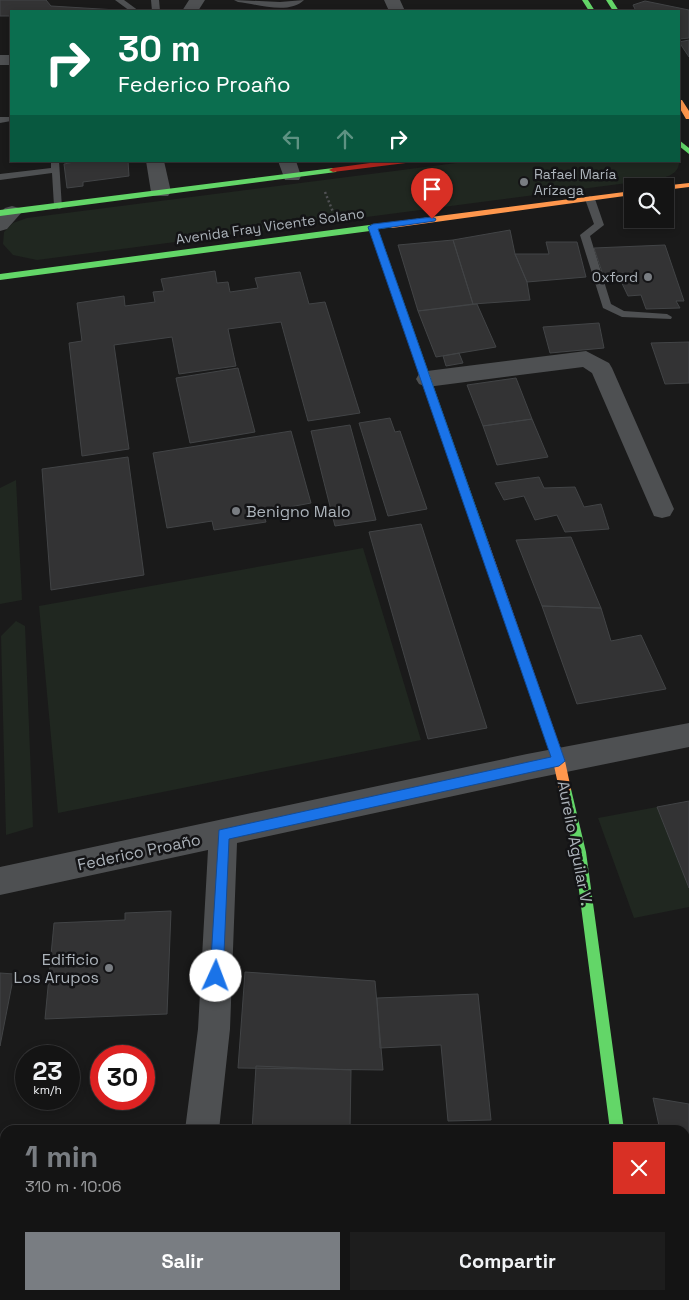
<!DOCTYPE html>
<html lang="es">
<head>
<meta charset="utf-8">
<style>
  :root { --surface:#141414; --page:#1d1d1d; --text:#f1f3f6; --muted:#9d9ea0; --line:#333334; --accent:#797d82 }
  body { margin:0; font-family:"Space Grotesk",sans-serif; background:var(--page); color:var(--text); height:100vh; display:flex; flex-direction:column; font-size:19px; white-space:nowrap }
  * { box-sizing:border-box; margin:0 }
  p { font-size:16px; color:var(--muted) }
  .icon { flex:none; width:28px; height:28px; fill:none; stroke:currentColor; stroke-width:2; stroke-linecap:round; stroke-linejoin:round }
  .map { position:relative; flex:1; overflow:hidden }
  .side { position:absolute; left:0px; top:1125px; width:690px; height:175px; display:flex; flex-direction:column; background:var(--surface); border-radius:15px 15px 0 0; box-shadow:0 2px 8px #0003,0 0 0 1px var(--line) }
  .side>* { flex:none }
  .guide { position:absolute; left:10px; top:10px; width:670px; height:152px; border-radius:0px; box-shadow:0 2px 8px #0003,0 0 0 1px var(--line); background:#0b6e4f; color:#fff; overflow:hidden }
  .controls { position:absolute; left:624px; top:178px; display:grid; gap:10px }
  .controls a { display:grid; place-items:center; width:50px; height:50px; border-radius:0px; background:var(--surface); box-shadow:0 2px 8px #0003,0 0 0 1px var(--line); font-size:25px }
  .speed { position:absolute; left:15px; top:1045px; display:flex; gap:10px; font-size:25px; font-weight:700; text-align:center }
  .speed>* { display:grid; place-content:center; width:65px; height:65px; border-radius:50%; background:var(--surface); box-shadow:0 2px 8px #0003,0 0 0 1px var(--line); line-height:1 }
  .speed small { font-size:12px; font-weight:400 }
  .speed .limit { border:8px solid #d22; background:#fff; color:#111 }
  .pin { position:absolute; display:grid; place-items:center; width:42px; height:42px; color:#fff; margin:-51px -21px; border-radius:50% 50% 50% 0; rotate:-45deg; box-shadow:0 0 5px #0007 }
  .pin .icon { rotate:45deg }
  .me { position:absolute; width:55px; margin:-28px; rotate:2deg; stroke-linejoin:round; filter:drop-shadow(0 0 4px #0008) }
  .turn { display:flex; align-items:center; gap:18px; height:105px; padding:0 25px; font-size:22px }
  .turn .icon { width:65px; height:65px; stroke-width:2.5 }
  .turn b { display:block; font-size:35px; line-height:42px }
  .lanes { display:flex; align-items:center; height:48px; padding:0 25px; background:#0003; justify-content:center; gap:25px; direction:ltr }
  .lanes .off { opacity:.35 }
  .round { display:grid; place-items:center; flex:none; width:52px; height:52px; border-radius:0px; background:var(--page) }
  .summary { display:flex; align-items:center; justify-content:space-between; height:85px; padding:0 25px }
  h1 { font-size:30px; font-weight:600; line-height:38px; color:var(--accent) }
  .button { display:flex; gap:10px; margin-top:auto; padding:10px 25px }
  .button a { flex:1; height:58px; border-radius:0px; background:var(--accent); color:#fff; font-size:20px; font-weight:600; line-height:58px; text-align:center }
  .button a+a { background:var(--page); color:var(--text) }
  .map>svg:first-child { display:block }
  .green { fill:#202720 }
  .building { fill:#333334; stroke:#424446 }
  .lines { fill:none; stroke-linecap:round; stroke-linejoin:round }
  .path { stroke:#505154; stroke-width:2.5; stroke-dasharray:2 2.5; stroke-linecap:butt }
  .lane { fill:#4e5052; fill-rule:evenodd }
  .street { fill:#4e5052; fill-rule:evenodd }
  .fast { fill:#63d668; fill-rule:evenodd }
  .slow { fill:#ff974d; fill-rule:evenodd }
  .jam { fill:#b3261e; fill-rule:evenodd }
  .route { fill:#1a73e8; stroke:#114b97 }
  .poi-dot { fill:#797d82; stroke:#141416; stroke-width:2 }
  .labels { text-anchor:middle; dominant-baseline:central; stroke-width:5; stroke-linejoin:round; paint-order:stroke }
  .far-poi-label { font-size:14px; fill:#acb3ba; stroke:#141416; text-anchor:start }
  .far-street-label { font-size:14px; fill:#acb3ba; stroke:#141416 }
  .poi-label { font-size:16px; fill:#acb3ba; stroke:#141416; text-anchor:start }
  .street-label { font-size:16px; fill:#acb3ba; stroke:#141416 }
</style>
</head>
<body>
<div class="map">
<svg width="689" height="1300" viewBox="0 0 689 1300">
  <rect width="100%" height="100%" fill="#1a1a1a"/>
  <!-- green -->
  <path class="green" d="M 679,160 C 680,173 669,177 658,179 L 37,260 L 13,255 L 3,244 L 4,232 L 13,223 L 27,218 L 472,161 Z
    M 16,480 L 22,600 L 0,604 L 0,488 Z
    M 363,548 L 421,740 L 58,813 L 39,606 Z
    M 16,621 L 25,626 L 33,827 L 6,835 L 1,636 Z
    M 657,807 L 689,888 L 689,907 L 634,918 L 598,818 Z"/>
  <!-- building -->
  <path class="building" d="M 0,0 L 46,0 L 51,6 L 117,10 L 11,11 L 11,16 L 0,16 Z
    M 645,1 L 689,10 L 689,38 L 679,39 L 679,11 L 636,11 L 633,5 Z
    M 689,40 L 689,57 L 679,42 Z
    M 79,161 L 128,161 L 129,176 L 83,182 L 83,186 L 67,188 L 64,164 Z
    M 510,230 L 515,254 L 527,282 L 530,300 L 473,304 L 453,240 Z
    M 453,240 L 473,304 L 418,311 L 398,245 Z
    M 546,242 L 577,242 L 586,277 L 527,282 L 515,254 L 549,254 Z
    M 665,245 L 684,301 L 676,301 L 680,308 L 646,309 L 641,295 L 628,296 L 619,277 L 604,278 L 594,248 Z
    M 215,271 L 217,283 L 228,282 L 230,292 L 258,288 L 255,278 L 300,272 L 309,304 L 325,302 L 360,413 L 308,421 L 281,322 L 228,329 L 236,366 L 179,374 L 172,337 L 114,345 L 129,449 L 82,456 L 69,343 L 82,341 L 77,303 L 124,296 L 125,306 L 155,302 L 153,292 L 164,291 L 161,279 Z
    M 477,304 L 496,347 L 436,357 L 418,311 Z
    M 599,323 L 604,348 L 550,353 L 543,327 Z
    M 689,342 L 689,383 L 665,384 L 651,343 Z
    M 459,353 L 463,363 L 446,366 L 443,356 Z
    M 238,368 L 255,432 L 190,443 L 176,378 Z
    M 516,378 L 532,419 L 483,426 L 467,385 Z
    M 390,418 L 395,432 L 400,431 L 427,509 L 388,516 L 359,423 Z
    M 532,419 L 548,457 L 497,465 L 483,426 Z
    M 350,425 L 376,520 L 335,526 L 311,431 Z
    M 291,431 L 311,503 L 263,512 L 266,522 L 214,530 L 212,521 L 167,528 L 153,453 Z
    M 128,457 L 144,575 L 51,590 L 42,469 Z
    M 539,477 L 544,488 L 575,487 L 584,507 L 601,504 L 609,529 L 565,532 L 557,515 L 535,520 L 524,496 L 504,500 L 495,483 Z
    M 421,524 L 487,728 L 428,739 L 369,532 Z
    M 571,537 L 601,608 L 542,606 L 516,540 Z
    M 542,606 L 601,608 L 611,641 L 641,635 L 666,689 L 577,704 Z
    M 689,801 L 689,888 L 657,807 Z
    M 171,911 L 167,1014 L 45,1019 L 54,923 L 125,920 L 125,913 Z
    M 245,972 L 375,981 L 383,1070 L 238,1068 Z
    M 0,973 L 14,974 L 0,1046 Z
    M 478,994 L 491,1120 L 448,1121 L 441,1045 L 380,1048 L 377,998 Z
    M 256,1066 L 351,1070 L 350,1130 L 252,1130 Z
    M 653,1098 L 689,1104 L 689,1187 L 685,1186 L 685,1130 L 660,1130 Z
    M 0,1136 L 5,1136 L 5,1157 L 0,1186 Z
    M 238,1295 L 293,1295 L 293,1300 L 237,1300 Z
    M 482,1295 L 575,1295 L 576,1300 L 482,1300 Z"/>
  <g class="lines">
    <!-- path -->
    <path class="path" d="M 325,192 L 333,212"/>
    <!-- lane -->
    <path class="lane" d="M 115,0 L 124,0 L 139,11 L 130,11 Z
      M 151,0 L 159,0 L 160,11 L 152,11 Z
      M 234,0 L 280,2 L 304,0 C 289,15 257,4 238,2 Z
      M 0,117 L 11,117 L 11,121 L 0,123 Z
      M 51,161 L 59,161 L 62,208 L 59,209 L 54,206 L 52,173 L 0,180 L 0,174 L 51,168 Z
      M 590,196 L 595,199 L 604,225 L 590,236 L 611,304 L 624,311 L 667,314 L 672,317 L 671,319 L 622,317 L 603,308 L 580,235 L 594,224 L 585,199 Z"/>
    <!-- street -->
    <path class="street" d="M 189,0 L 205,0 L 198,11 L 182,11 Z
      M 384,0 L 400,0 L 405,11 L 389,11 Z
      M 0,55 L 11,55 L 11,65 L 0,65 Z
      M 146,161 L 164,161 L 171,192 L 168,196 L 154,196 L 151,192 Z
      M 278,161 L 296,161 L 301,176 L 299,180 L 285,180 Z
      M 12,206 L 19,208 L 22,212 L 7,229 L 0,231 L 0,213 L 5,208 Z
      M 586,351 L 609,363 L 612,368 L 674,509 L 670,516 L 662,518 L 654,516 L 592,373 L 583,367 L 427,387 L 419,384 L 416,379 L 419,374 L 427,371 Z
      M 689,723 L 689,747 L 527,780 L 237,843 L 230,1029 L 219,1130 L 185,1130 L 198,1029 L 208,850 L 0,895 L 0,867 L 527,754 Z
      M 163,1295 L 199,1295 L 199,1300 L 163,1300 Z
      M 610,1295 L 646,1295 L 647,1300 L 611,1300 Z"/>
    <!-- fast -->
    <path class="fast" d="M 582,0 L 588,0 L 595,11 L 589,11 Z
      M 606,0 L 612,0 L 619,11 L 613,11 Z
      M 679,140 L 689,148 L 689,154 L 679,146 Z
      M 333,168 L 337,170 L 336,172 L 0,216 L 0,210 Z
      M 392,222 L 395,223 L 395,227 L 378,229 L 488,541 L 483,545 L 478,541 L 370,231 L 0,280 L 0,274 Z
      M 565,783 L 569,785 L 571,789 L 586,852 L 624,1130 L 610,1130 L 574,852 L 559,789 L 561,785 Z"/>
    <!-- slow -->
    <path class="slow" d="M 679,100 L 682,100 L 689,111 L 689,119 L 686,119 L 679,107 Z
      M 689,183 L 689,187 L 665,190 L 665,186 L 662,186 Z
      M 632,191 L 632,195 L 392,228 L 388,225 L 392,222 Z
      M 483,537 L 488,541 L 565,761 L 571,789 L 569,793 L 565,795 L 561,793 L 559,789 L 553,761 L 478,541 Z"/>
    <!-- jam -->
    <path class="jam" d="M 385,161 L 410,161 L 406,163 L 333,172 L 329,170 L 333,168 Z"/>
  </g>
  <!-- route -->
  <path class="route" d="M 432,217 L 436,219 L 435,221 L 378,229 L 565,761 L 559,766 L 229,839 L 223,976 L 221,981 L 216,983 L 212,981 L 210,976 L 219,830 L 551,757 L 368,227 L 373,224 Z"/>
  <!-- markers -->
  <g class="poi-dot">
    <circle cx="524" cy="182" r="5"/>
    <circle cx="648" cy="277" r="5"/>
    <circle cx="236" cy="511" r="5"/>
    <circle cx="109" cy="968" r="5"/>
  </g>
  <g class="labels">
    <!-- far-poi labels -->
    <g class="far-poi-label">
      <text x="534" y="174">Rafael María<tspan x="534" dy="16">Arízaga</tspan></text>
      <text x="638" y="277" text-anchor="end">Oxford</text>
    </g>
    <!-- far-street labels -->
    <g class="far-street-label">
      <text transform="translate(270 226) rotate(-8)">Avenida Fray Vicente Solano</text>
    </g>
    <!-- poi labels -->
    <g class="poi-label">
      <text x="246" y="511">Benigno Malo</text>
      <text x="99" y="959" text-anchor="end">Edificio<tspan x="99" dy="18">Los Arupos</tspan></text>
    </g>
    <!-- street labels -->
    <g class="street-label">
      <text transform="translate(575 843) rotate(79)">Aurelio Aguilar V.</text>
      <text transform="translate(139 852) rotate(-12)">Federico Proaño</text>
    </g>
  </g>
</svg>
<div class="controls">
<a><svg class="icon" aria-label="search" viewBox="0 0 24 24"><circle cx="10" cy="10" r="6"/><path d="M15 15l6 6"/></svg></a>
</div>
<div class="speed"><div>23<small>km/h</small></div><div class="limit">30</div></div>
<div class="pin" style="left:432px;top:219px;background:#d93025"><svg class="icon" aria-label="arrive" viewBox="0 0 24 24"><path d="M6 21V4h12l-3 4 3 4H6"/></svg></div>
<svg class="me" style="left:216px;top:976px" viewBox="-20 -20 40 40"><circle r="19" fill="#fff"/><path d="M0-13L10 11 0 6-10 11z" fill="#1a73e8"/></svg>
<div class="guide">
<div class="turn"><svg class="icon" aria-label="right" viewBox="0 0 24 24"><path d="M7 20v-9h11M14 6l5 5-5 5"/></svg><div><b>30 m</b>Federico Proaño</div></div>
<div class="lanes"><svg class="icon off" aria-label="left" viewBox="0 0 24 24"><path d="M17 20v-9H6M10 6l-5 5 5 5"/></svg><svg class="icon off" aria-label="ahead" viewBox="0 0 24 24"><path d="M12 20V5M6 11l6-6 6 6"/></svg><svg class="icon" aria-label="right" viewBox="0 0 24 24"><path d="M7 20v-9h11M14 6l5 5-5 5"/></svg></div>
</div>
<section class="side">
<div class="summary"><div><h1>1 min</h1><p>310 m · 10:06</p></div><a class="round" style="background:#d93025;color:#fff"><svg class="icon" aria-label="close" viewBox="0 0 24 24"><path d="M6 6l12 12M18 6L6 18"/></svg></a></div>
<div class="button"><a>Salir</a><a>Compartir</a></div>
</section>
</div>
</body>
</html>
